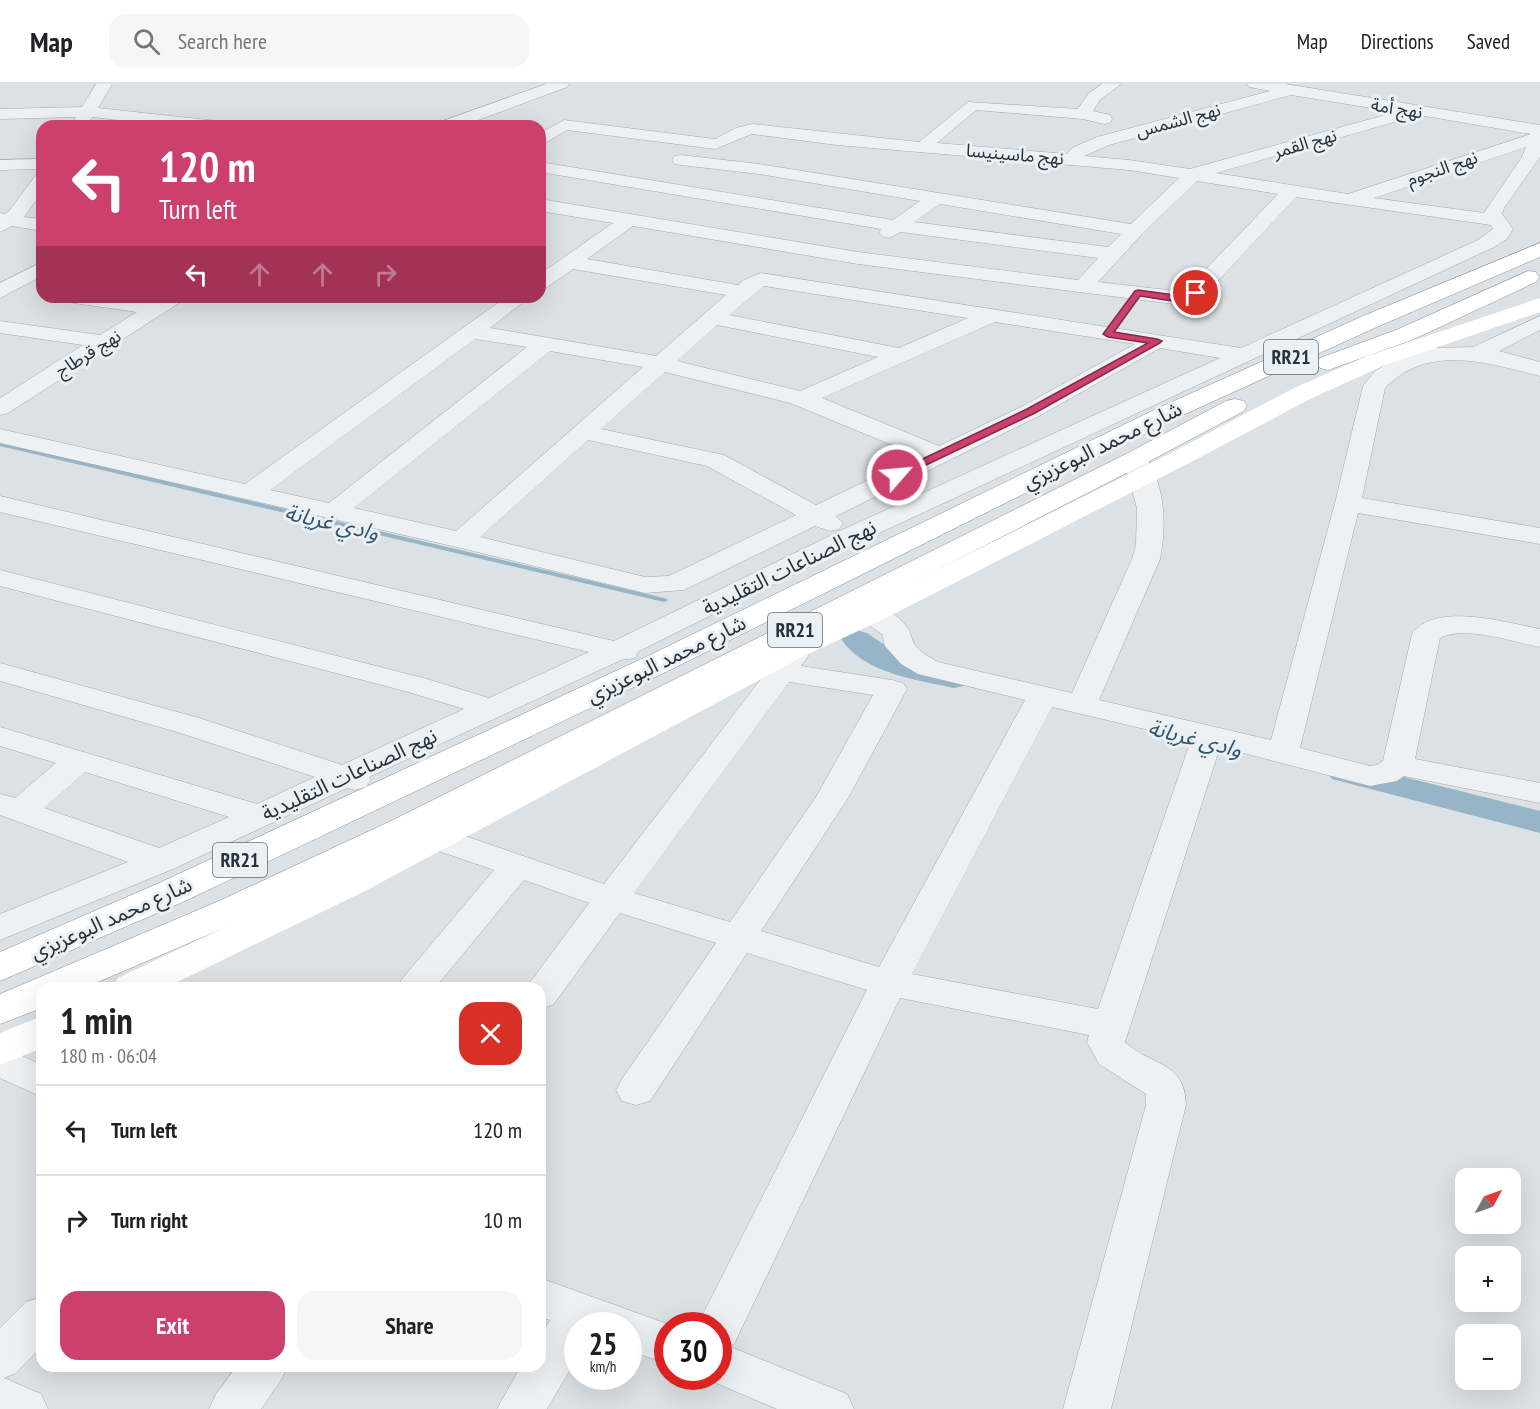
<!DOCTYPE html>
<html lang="en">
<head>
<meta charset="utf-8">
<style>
  :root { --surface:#fff; --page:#f6f6f6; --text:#202124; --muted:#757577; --line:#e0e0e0; --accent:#cb406d }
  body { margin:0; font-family:"PT Sans Narrow","Noto Sans Arabic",sans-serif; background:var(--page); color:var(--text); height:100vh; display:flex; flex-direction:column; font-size:22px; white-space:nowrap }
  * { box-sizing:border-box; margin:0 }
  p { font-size:20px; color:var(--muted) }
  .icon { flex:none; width:33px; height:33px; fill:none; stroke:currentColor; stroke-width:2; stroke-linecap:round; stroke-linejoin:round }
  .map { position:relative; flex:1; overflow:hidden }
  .drawer { position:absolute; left:36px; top:898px; width:510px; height:390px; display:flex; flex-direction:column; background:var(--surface); border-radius:18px; box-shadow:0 6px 24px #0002 }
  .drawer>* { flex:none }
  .banner { position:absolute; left:36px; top:36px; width:510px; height:183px; border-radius:18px; box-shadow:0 6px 24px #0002; background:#cb406d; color:#fff; overflow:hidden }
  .needle { width:39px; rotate:50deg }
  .fabs { position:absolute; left:1455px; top:1084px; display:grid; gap:12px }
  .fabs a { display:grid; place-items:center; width:66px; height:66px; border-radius:12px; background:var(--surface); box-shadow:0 6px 24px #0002; font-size:30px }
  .speed { position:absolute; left:564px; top:1228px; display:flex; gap:12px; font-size:30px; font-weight:700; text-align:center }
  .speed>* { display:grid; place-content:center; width:78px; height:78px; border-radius:50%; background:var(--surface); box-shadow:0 6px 24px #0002; line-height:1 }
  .speed small { font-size:15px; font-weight:400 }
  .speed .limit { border:9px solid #d22; background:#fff; color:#111 }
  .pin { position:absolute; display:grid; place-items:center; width:51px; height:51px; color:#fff; margin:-26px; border:3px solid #fff; border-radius:50%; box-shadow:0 2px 6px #0007 }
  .me { position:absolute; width:66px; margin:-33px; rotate:63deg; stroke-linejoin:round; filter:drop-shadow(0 0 4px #0008) }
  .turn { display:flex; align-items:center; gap:21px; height:126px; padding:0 24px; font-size:27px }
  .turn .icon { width:78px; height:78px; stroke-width:2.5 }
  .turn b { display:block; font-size:42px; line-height:51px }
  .lanes { display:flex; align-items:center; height:57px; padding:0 24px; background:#0003; justify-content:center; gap:30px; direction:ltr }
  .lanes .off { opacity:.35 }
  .round { display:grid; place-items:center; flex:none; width:63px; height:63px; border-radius:18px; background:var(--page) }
  .overview { display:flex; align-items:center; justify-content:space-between; height:102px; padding:0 24px }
  h1 { font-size:36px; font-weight:700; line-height:45px }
  .action { display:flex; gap:12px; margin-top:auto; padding:12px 24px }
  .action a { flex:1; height:69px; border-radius:18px; background:var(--accent); color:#fff; font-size:24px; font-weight:700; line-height:69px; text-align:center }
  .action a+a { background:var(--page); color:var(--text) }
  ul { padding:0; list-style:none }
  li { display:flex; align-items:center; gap:18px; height:90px; padding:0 24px; border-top:2px solid var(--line) }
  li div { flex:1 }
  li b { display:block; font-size:22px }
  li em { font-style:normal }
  header { display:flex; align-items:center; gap:36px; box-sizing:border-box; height:84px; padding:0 30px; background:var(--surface); border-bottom:2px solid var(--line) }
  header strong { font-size:28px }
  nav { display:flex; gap:33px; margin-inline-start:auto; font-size:21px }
  .search { width:420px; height:54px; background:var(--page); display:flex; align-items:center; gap:15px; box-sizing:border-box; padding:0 21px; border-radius:18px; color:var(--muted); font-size:22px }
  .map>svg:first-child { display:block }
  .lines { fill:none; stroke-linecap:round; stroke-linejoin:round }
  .stream { fill:#96b5c6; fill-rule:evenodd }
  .canal { fill:#96b5c6; fill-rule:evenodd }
  .minor-casing { stroke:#a1a9af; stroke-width:1 }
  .trunk-casing { stroke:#83919c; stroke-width:1 }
  .minor { fill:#eef1f4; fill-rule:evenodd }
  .secondary { fill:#fff; fill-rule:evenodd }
  .trunk { fill:#fff; fill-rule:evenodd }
  .route { fill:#cb406d; stroke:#842a47; stroke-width:1.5 }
  .labels { text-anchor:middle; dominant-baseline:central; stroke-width:6; stroke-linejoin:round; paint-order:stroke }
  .far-street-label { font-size:18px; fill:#26313b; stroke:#eaf0f3 }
  .shield { fill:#eaf0f3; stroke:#616a72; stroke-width:1.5 }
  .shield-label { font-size:20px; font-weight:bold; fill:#26313b }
  .street-label { font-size:21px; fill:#26313b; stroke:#eaf0f3 }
  .water-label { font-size:22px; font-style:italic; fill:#31576e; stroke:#eaf0f3 }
</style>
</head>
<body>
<header>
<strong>Map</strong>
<div class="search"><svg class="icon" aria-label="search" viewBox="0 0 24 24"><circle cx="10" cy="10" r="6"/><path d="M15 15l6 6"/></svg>Search here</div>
<nav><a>Map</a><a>Directions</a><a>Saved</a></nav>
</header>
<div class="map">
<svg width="1540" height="1325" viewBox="0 0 1540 1325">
  <rect width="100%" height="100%" fill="#dbe1e5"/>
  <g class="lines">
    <!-- stream -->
    <path class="stream" d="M 0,358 L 664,514 L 668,516 L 664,518 L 0,362 Z"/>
    <!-- canal -->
    <path class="canal" d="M 856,546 L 867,549 L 902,573 L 964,588 L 969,595 L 964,602 L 953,604 C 915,595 865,590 841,555 L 845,549 Z
      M 1344,678 L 1540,727 L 1540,749 L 1332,695 L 1327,688 L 1332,681 Z"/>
    <!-- minor casing -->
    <g class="minor-casing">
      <path id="minor" d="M 96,0 L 112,0 L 98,24 L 217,37 L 225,42 L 171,42 L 92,33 L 87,42 L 71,42 L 76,33 L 0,35 L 0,25 L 82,23 Z
        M 546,0 L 569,0 L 567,3 L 462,42 L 438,42 L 440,38 Z
        M 1102,0 L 1121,0 L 1100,16 L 1093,27 L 1110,31 L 1112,35 L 1110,39 L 1104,40 L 1083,35 L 976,26 L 937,59 L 1067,70 L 1072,64 L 1097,53 L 1270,7 L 1249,3 L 1247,0 L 1285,0 L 1540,41 L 1540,73 L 1504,124 L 1502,130 L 1513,145 L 1507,155 L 1492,164 L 862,457 L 639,567 L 635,574 L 621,576 L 369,693 L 371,696 L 366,703 L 355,706 L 347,704 L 173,785 L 0,856 L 0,830 L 128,778 L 0,731 L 0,710 L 15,714 L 56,679 L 0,662 L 0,643 L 257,720 L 315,693 L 177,648 L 0,597 L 0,579 L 199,634 L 342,681 L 464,625 L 405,607 L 0,502 L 0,486 L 427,595 L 489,614 L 589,568 L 0,428 L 0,412 L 614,557 L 844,445 L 1220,274 L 1160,264 L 1039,332 L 836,432 L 843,439 L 839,445 L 830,447 L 815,442 L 684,506 L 645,509 L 461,464 L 0,359 L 0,345 L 245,400 L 506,213 L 530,213 L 490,244 L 656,272 L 726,211 L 573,185 L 547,203 L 540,205 L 540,190 L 613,139 L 540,127 L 540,115 L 858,168 L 1078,196 L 1098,174 L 901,148 L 889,154 L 882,152 L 879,148 L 881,145 L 540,88 L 540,78 L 893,136 L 920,117 L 759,90 L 681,81 L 675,80 L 672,76 L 675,72 L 681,71 L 759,80 L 1131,140 L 1179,94 L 1129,86 L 837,61 L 752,50 L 715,65 L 567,46 L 540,62 L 540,49 L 564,36 L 715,55 L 736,44 L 752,40 L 919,58 L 968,18 L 1078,25 L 1088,10 ZM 1291,11 L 1396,28 L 1190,85 L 1129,76 L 1084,72 L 1109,61 ZM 1419,31 L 1531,50 L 1348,110 L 1216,89 ZM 1526,63 L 1522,73 L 1484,129 L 1374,114 ZM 1197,97 L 1278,110 L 1184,208 L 1098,198 L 1142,150 ZM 1296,113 L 1491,141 L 1493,145 L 1478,156 L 1241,264 L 761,189 L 744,196 L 738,201 L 587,175 L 633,142 L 858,180 L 1182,221 L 1198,217 L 1203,213 ZM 940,120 L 1121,150 L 1108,163 L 914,138 ZM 764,202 L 968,234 L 899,264 L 729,231 ZM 995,238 L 1135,260 L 1023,322 L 939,362 L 822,314 ZM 717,241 L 878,273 L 800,307 L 677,277 ZM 475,255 L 527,263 L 329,419 L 270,406 ZM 550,267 L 643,283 L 456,447 L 354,424 ZM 665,288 L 790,319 L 919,372 L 816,421 L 724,371 L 601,345 ZM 588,356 L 707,382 L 796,431 L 669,492 L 645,493 L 480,453 ZM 85,688 L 229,733 L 159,764 L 44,724 Z
        M 42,75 L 42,85 L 0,86 L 0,76 Z
        M 42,90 L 42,108 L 24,133 L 42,135 L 42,147 L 12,142 L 0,148 L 0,129 L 5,130 L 9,127 L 36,91 Z
        M 42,178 L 42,192 L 0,214 L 0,199 Z
        M 64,213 L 122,213 L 154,217 L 161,213 L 185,213 L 182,217 L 8,329 L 0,331 L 0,314 L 83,261 L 0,249 L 0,237 L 100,251 L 137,228 L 74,219 L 67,217 Z
        M 1540,232 L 1540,246 L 1499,267 L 1540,278 L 1540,292 C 1488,279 1428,259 1385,304 L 1362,414 L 1540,444 L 1540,460 L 1358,429 L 1300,664 L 1370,682 L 1377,681 L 1383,677 L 1412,550 C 1434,517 1508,539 1540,545 L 1540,563 C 1514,558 1464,541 1440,554 L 1415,675 L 1540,699 L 1540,719 L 1404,692 L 1397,697 L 1370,702 L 1220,663 L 1125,958 C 1150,982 1185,976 1186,1021 L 1111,1325 L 1063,1325 L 1146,1021 L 1146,1010 L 1099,980 L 1087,958 L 1089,951 L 900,914 L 734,1260 L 728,1262 L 847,1310 L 854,1325 L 777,1325 L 702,1293 L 718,1293 L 718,1242 L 697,1242 L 867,906 L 747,869 L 650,1017 L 636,1021 L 622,1017 L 616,1006 L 622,995 L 716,859 L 620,829 L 553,921 L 540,925 L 540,904 L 526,904 L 589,819 L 524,796 L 435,904 L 397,904 L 402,895 L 494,786 L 424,762 L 419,754 L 424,746 L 436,743 L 448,746 L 604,800 L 784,565 L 794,562 L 804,565 L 809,571 L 801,582 L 892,596 L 903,599 L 907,605 L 848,714 L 761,847 L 879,883 L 1025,616 L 918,590 L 901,580 L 885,562 L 882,550 L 861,536 L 857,530 L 861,524 C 877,520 898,529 907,543 C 911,548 911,555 915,561 C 920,569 930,573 938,578 L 1072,609 L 1132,475 L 1136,461 L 1137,424 L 1123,375 L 1126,370 L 1135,368 L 1144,370 C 1165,400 1167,440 1160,475 L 1099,616 L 1271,656 L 1335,419 L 1363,302 L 1375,287 L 1399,273 L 1434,264 L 1473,263 ZM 789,598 L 873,611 L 816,713 L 730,838 L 634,809 ZM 1052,623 L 1191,656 L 1098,925 L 912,890 Z
        M 0,962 L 42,981 L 42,1013 L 0,994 Z
        M 540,1194 L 673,1242 L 668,1242 L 668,1280 L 628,1266 L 628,1242 L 578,1242 L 578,1272 L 547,1325 L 497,1325 L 521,1282 L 540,1282 L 540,1253 L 550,1236 L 540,1233 Z
        M 42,1213 L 42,1262 L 16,1289 L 4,1294 L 41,1310 L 48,1325 L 0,1325 L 0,1244 L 26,1218 Z
        M 237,1282 L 288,1282 L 281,1296 L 261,1325 L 209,1325 L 216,1310 Z"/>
    </g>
    <!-- trunk casing -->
    <g class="trunk-casing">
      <path id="trunk" d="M 1540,159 L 1540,173 L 1379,242 L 1172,336 L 672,585 L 185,817 L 0,897 L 0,868 L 159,799 L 650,571 L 1154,326 L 1363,232 Z
        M 1528,187 L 1536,188 L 1539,193 L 1536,198 L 1412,256 L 1328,286 L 1320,284 L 1316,279 L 1320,274 L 1396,246 Z
        M 1235,315 L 1244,317 L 1247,322 L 1244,327 L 1144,380 L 419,751 L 245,835 L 84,904 L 42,904 L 42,924 L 0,940 L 0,910 L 219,817 L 395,735 L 1126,370 L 1226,317 Z"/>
    </g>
    <!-- minor -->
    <use href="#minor" class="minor"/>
    <!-- secondary -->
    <path class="secondary" d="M 1540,214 L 1540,228 L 1383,282 L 1310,315 L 1193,377 L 882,536 L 804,572 L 365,807 L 165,904 L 112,904 L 118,894 L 339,789 L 782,560 L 860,524 L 1175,367 L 1292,305 L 1367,272 Z
      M 42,932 L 42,964 L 0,981 L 0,949 Z"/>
    <!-- trunk -->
    <use href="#trunk" class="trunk"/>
  </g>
  <!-- route -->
  <path class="route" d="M 1138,206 L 1182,212 L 1196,206 L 1200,209 C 1187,224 1158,214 1140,212 L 1114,248 L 1157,255 L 1162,257 L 1160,259 L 1035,329 L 901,393 L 893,393 L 893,389 L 1027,325 L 1148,259 L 1108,253 L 1103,250 L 1135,207 Z"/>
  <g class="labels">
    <!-- far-street labels -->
    <g class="far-street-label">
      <text transform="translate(1397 24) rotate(9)">نهج أمة</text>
      <text transform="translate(1178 36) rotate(-15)">نهج الشمس</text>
      <text transform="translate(1305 59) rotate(-16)">نهج القمر</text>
      <text transform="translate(1015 70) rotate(5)">نهج ماسينيسا</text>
      <text transform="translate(1442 84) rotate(-19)">نهج النجوم</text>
      <text transform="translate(88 269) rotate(-32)">نهج قرطاج</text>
    </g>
    <!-- shield labels -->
    <g class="shield">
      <rect x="1264" y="256" width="54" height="34" rx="4.5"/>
      <rect x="768" y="529" width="54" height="34" rx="4.5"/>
      <rect x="213" y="759" width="54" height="34" rx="4.5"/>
    </g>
    <g class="shield-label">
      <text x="1291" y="273">RR21</text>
      <text x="795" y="546">RR21</text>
      <text x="240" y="776">RR21</text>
    </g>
    <!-- street labels -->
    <g class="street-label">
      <text transform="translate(1102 361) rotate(-26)">شارع محمد البوعزيزي</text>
      <text transform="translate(789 483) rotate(-26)">نهج الصناعات التقليدية</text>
      <text transform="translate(666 575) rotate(-26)">شارع محمد البوعزيزي</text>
      <text transform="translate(349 690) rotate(-25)">نهج الصناعات التقليدية</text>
      <text transform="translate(111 834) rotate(-24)">شارع محمد البوعزيزي</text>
    </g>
    <!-- water labels -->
    <g class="water-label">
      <text transform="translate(332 438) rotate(13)">وادي غريانة</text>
      <text transform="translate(1195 654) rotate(14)">وادي غريانة</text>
    </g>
  </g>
</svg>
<div class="fabs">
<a><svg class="needle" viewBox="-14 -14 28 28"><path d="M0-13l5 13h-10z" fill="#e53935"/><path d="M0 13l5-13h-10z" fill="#757577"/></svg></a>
<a>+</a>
<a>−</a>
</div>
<div class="speed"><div>25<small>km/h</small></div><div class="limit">30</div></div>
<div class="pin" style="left:1196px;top:209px;background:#d93025"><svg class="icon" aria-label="arrive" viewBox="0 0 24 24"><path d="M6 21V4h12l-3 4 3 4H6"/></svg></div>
<svg class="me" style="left:897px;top:391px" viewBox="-20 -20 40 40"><circle r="17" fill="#cb406d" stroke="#fff" stroke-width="3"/><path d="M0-11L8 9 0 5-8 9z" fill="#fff"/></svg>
<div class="banner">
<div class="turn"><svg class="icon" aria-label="left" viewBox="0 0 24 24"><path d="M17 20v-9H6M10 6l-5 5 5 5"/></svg><div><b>120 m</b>Turn left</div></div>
<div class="lanes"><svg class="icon" aria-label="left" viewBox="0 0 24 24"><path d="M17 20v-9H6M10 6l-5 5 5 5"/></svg><svg class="icon off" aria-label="ahead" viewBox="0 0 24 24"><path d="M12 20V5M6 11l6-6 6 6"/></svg><svg class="icon off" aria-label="ahead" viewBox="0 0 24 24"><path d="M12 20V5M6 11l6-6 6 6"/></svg><svg class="icon off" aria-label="right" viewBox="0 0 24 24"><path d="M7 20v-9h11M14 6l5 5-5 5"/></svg></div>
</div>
<section class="drawer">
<div class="overview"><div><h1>1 min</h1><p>180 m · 06:04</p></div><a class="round" style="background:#d93025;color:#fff"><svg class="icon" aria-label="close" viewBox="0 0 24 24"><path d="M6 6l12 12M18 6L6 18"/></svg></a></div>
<ul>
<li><svg class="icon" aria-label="left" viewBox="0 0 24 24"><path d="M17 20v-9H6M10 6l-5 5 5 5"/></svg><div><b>Turn left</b></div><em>120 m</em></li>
<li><svg class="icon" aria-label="right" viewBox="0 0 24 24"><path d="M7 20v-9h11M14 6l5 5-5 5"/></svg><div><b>Turn right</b></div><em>10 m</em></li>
</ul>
<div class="action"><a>Exit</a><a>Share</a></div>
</section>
</div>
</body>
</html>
